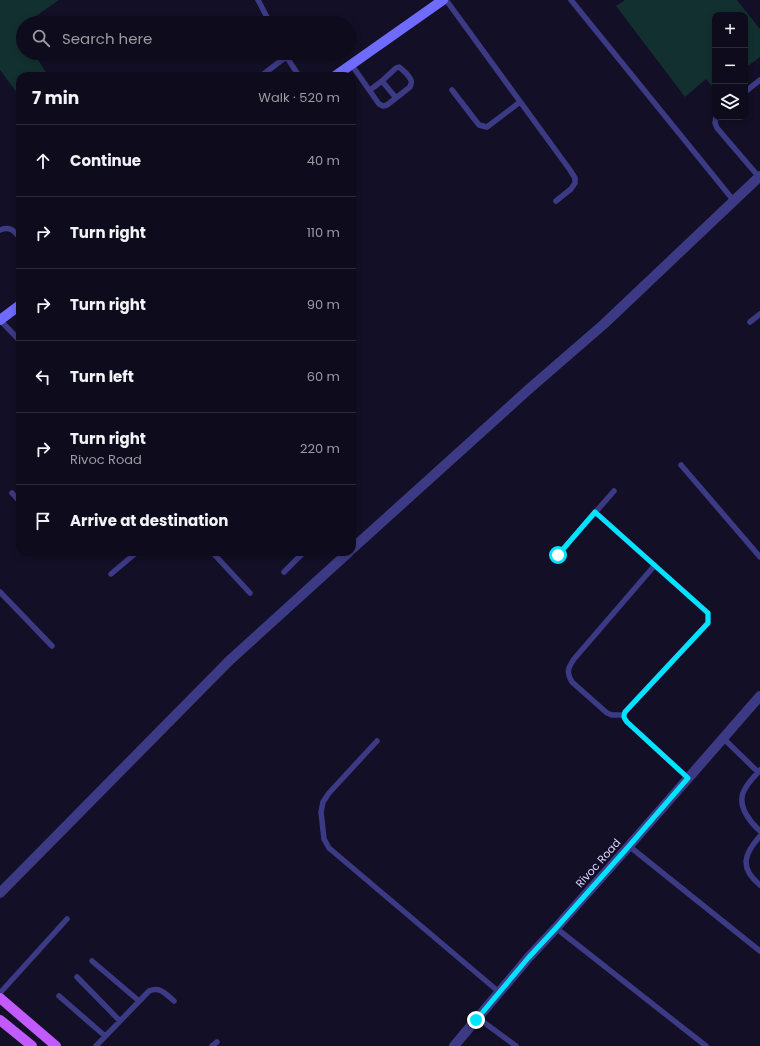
<!DOCTYPE html>
<html lang="en">
<head>
<meta charset="utf-8">
<style>
	body { margin:0; font-family:Poppins,sans-serif; background:#1c1929; color:#f1f3f6 }
	.controls { position:absolute; right:12px; top:12px; display:grid; overflow:hidden; border-radius:8px; box-shadow:0 2px 6px #0003 }
	.controls button { width:36px; height:36px; display:grid; place-items:center; padding:0; border:0; border-bottom:1px solid #2e2b3b; background:#0e0b1c; color:#f1f3f6; font:20px sans-serif }
	.stop { position:absolute; width:12px; height:12px; margin:-9px; border:3px solid #00e5ff; border-radius:50%; background:#fff }
	.stop.end { background:#00e5ff; border-color:#fff; box-shadow:0 1px 4px #0008 }
	.list { margin:0; padding:0; list-style:none }
	h2 { display:flex; justify-content:space-between; align-items:center; height:52px; margin:0; padding:0 16px; font-size:17px }
	h2 small { font-size:13px; font-weight:400; color:#9b9ba3 }
	.list li { display:grid; grid-template-columns:26px 1fr auto; gap:12px; align-items:center; box-sizing:border-box; height:72px; padding:0 16px; border-top:1px solid #2e2b3b }
	.list b { display:block; font-size:15px; white-space:nowrap }
	.list p { margin:0; font-size:13px; white-space:nowrap; color:#9b9ba3 }
	.list em { font-size:13px; font-style:normal; color:#9b9ba3 }
	.icon { flex:none; width:22px; height:22px; fill:none; stroke:currentColor; stroke-width:2; stroke-linecap:round; stroke-linejoin:round }
	.map { position:relative; flex:none; width:760px; height:1046px; overflow:hidden }
	.search { position:absolute; background:#0e0b1c; box-shadow:0 2px 6px #0003; left:16px; top:16px; width:340px; height:44px; display:flex; align-items:center; gap:10px; box-sizing:border-box; padding:0 14px; border-radius:22px; color:#9b9ba3; font-size:15px }
	.panel { position:absolute; background:#0e0b1c; box-shadow:0 2px 6px #0003; left:16px; top:72px; width:340px; height:484px; border-radius:12px }
	.map>svg:first-child { display:block }
	.green { fill:#12302f }
	.lines { fill:none; stroke-linecap:round; stroke-linejoin:round }
	.lane { stroke:#3d3a85; stroke-width:5.5 }
	.street { stroke:#3d3a85; stroke-width:10 }
	.secondary { stroke:#6f6bff; stroke-width:10 }
	.primary { stroke:#c25bff; stroke-width:10 }
	.route { stroke:#00e5ff; stroke-width:5 }
	.labels { text-anchor:middle; stroke-width:4; stroke-linejoin:round; paint-order:stroke }
	.street-label { font-size:11px; fill:#d9d4ff; stroke:#130f26 }
</style>
</head>
<body>
<div class="map">
<svg width="760" height="1046" viewBox="0 0 760 1046">
	<rect width="100%" height="100%" fill="#130f26"/>
	<path class="green" d="M0 0H59L26 23H23V25L19 28 23 34V53H34L48 76H20V97L0 70Z
		M625 0H737L760 29V57L745 68V15H715V90L706 79 685 97 616 6Z"/>
	<g class="lines">
		<path class="lane" d="M258 0 270 23
			M446 0 570 170 575 178V183L571 189 556 201
			M571 0 734 201
			M284 53 299 76
			M351 64 379 104 383 106 387 105 410 87C411 84 412 83 411 80 409 76 403 70 399 67L396 68 382 81
			M261 76 291 53
			M370 90 382 81 396 98
			M452 90 479 125 487 127 520 102
			M745 92 760 80
			M716 117 715 123 717 128 759 177
			M352 146 353 145
			M0 230C11 226 14 231 20 238
			M0 320 20 341
			M750 322 760 314
			M681 465 760 557
			M12 493 20 502
			M595 512 708 613V623L625 712C623 717 624 718 627 722L688 778
			M212 552 250 593
			M558 555 614 491
			M284 572 304 552
			M111 574 137 552
			M0 592 52 646
			M624 715H612L607 713 572 682C566 672 568 668 574 659L655 565
			M723 738 758 772
			M377 741 329 793 323 802 321 812 324 839 329 848 499 992
			M760 770C754 777 746 784 743 793 738 807 750 822 760 831
			M760 836C744 854 739 868 760 885
			M629 846 760 951
			M556 928 706 1046
			M92 961 139 1001
			M77 977 120 1021
			M0 993 67 919
			M59 996 105 1036
			M478 1018 516 1046
			M96 1046 149 991C160 986 166 994 174 1001
			M212 1046 217 1042"/>
		<path class="street" d="M352 549 529 389 604 324 760 176
			M0 893 230 660 349 552
			M454 1046 529 957 556 928 629 846 760 696"/>
		<path class="secondary" d="M335 76 443 0
			M0 320 20 305"/>
		<path class="primary" d="M0 998 56 1046
			M0 1020 32 1046"/>
	</g>
	<g class="lines">
		<path class="route" d="M476 1020 529 957 556 928 629 846 688 778 627 722C624 718 623 717 625 712L708 623V613L595 512 558 555"/>
	</g>
	<g class="labels">
		<g class="street-label">
			<text transform="translate(598 863) rotate(-48)" y="4">Rivoc Road</text>
		</g>
	</g>
</svg>
<div class="controls">
<button>+</button>
<button>−</button>
<button><svg class="icon" aria-label="layers" viewBox="0 0 24 24"><path d="M12 4l9 5-9 5-9-5zM3 14l9 5 9-5"/></svg></button>
</div>
<div class="stop" style="left:558px;top:555px"></div>
<div class="stop end" style="left:476px;top:1020px"></div>
<div class="search"><svg class="icon" aria-label="search" viewBox="0 0 24 24"><circle cx="10" cy="10" r="6"/><path d="M15 15l6 6"/></svg>Search here</div>
<section class="panel">
<h2>7 min<small>Walk · 520 m</small></h2>
<ul class="list">
<li><svg class="icon" aria-label="ahead" viewBox="0 0 24 24"><path d="M12 20V5M6 11l6-6 6 6"/></svg><div><b>Continue</b></div><em>40 m</em></li>
<li><svg class="icon" aria-label="right" viewBox="0 0 24 24"><path d="M7 20v-9h11M14 6l5 5-5 5"/></svg><div><b>Turn right</b></div><em>110 m</em></li>
<li><svg class="icon" aria-label="right" viewBox="0 0 24 24"><path d="M7 20v-9h11M14 6l5 5-5 5"/></svg><div><b>Turn right</b></div><em>90 m</em></li>
<li><svg class="icon" aria-label="left" viewBox="0 0 24 24"><path d="M17 20v-9H6M10 6l-5 5 5 5"/></svg><div><b>Turn left</b></div><em>60 m</em></li>
<li><svg class="icon" aria-label="right" viewBox="0 0 24 24"><path d="M7 20v-9h11M14 6l5 5-5 5"/></svg><div><b>Turn right</b><p>Rivoc Road</p></div><em>220 m</em></li>
<li><svg class="icon" aria-label="arrive" viewBox="0 0 24 24"><path d="M6 21V4h12l-3 4 3 4H6"/></svg><div><b>Arrive at destination</b></div></li>
</ul>
</section>
</div>
</body>
</html>
